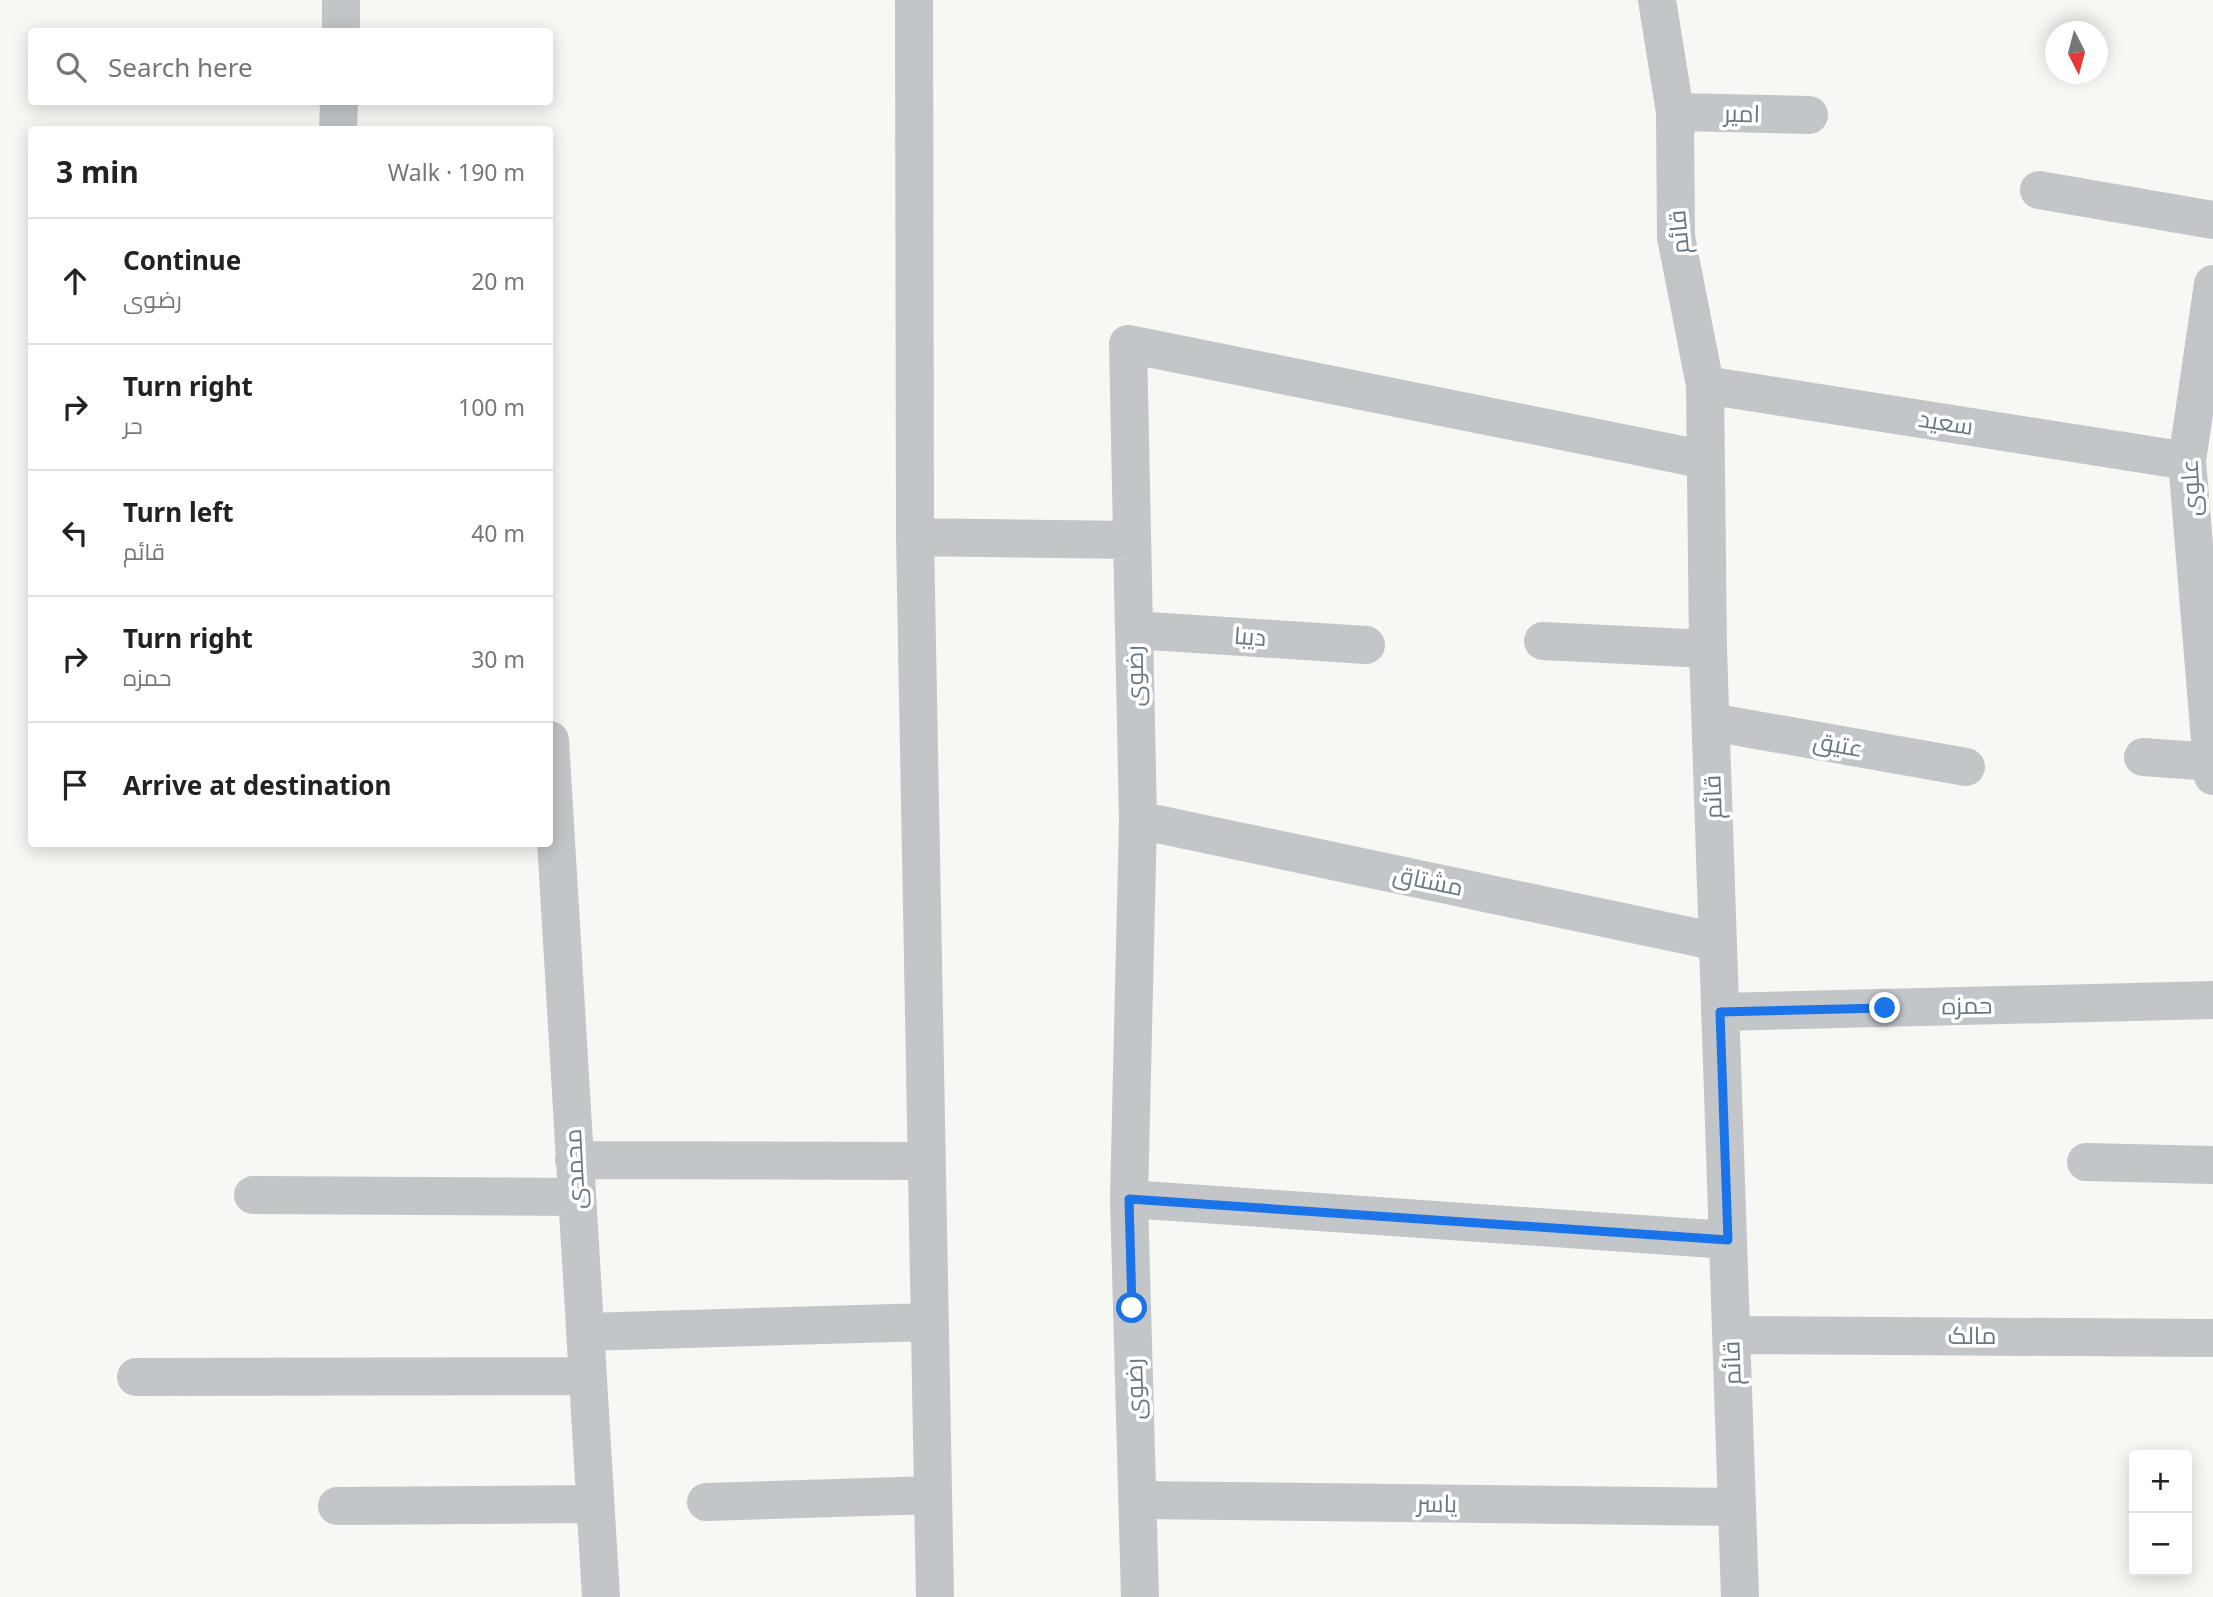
<!DOCTYPE html>
<html lang="en">
<head>
<meta charset="utf-8">
<style>
	body { margin:0; font-family:"Noto Sans",Cairo,sans-serif; background:#f2f2f2; color:#222 }
	.controls { position:absolute; right:21px; bottom:21px; display:grid; overflow:hidden; border-radius:7px; box-shadow:0 4px 18px #0003 }
	.controls button { width:63px; height:63px; display:grid; place-items:center; padding:0; border:0; border-bottom:2px solid #e0e0e0; background:#fff; color:#222; font:35px sans-serif }
	.compass { position:absolute; left:2045px; top:21px; width:63px; height:63px; border-radius:50%; background:#fff; box-shadow:0 4px 18px #0003; rotate:174deg }
	.stop { position:absolute; width:21px; height:21px; margin:-16px; border:5px solid #1a73e8; border-radius:50%; background:#fff }
	.stop.end { background:#1a73e8; border-color:#fff; box-shadow:0 2px 7px #0008 }
	.list { margin:0; padding:0; list-style:none }
	h2 { display:flex; justify-content:space-between; align-items:center; height:91px; margin:0; padding:0 28px; font-size:30px }
	h2 small { font-size:23px; font-weight:400; color:#767676 }
	.list li { display:grid; grid-template-columns:46px 1fr auto; gap:21px; align-items:center; box-sizing:border-box; height:126px; padding:0 28px; border-top:2px solid #e0e0e0 }
	.list b { display:block; font-size:26px; white-space:nowrap }
	.list p { margin:0; font-size:23px; white-space:nowrap; color:#767676 }
	.list em { font-size:23px; font-style:normal; color:#767676 }
	.icon { flex:none; width:38px; height:38px; fill:none; stroke:currentColor; stroke-width:2; stroke-linecap:round; stroke-linejoin:round }
	.map { position:relative; flex:none; width:2213px; height:1597px; overflow:hidden }
	.search { position:absolute; background:#fff; box-shadow:0 4px 18px #0003; left:28px; top:28px; width:525px; height:77px; display:flex; align-items:center; gap:18px; box-sizing:border-box; padding:0 24px; border-radius:7px; color:#767676; font-size:26px }
	.panel { position:absolute; background:#fff; box-shadow:0 4px 18px #0003; left:28px; top:126px; width:525px; height:721px; border-radius:7px }
	.map>svg:first-child { display:block }
	.lines { fill:none; stroke-linecap:round; stroke-linejoin:round }
	.minor { stroke:#c2c6c9; stroke-width:38 }
	.route { stroke:#1a73e8; stroke-width:9 }
	.labels { text-anchor:middle; stroke-width:7; stroke-linejoin:round; paint-order:stroke }
	.street-label { font-size:24px; fill:#657885; stroke:#fff }
</style>
</head>
<body>
<div class="map">
<svg width="2213" height="1597" viewBox="0 0 2213 1597">
	<rect width="100%" height="100%" fill="#f7f7f4"/>
	<g class="lines">
		<path class="minor" d="M914 0 915 537
			M1657 0 1675 112 1676 237 1705 385 1708 649 1740 1597
			M341 32V0
			M1675 112 1809 115
			M338 130 339 102
			M2039 190 2213 220
			M2213 284 2187 461 2213 776
			M1705 385 2187 461
			M1134 630 1366 645
			M1543 641 1708 649
			M1711 722 1966 767
			M550 740 601 1597
			M2143 757 2212 762
			M1138 820 1718 942
			M1720 1012 2213 1000
			M574 1160 926 1161
			M2086 1162 2213 1165
			M253 1195 576 1197
			M1129 1199 1728 1240
			M585 1332 929 1322
			M1731 1335 2213 1338
			M136 1377 588 1376
			M1138 1500 1737 1507
			M706 1502 933 1495
			M337 1506 595 1504
			M935 1597 915 537 1132 540
			M1140 1597 1129 1199 1138 820 1128 344 1706 460"/>
	</g>
	<g class="lines">
		<path class="route" d="M1132 1308 1129 1199 1728 1240 1720 1012 1885 1008"/>
	</g>
	<g class="labels">
		<g class="street-label">
			<text transform="translate(1742 114) rotate(1)" y="8">امیر</text>
			<text transform="translate(1679 232) rotate(-95)" y="8">قائم</text>
			<text transform="translate(1946 423) rotate(9)" y="8">سعید</text>
			<text transform="translate(2191 488) rotate(-93)" y="8">علوی</text>
			<text transform="translate(1250 637) rotate(4)" y="8">دیبا</text>
			<text transform="translate(1135 676) rotate(-91)" y="8">رضوی</text>
			<text transform="translate(1838 745) rotate(10)" y="8">عتیق</text>
			<text transform="translate(1713 797) rotate(-92)" y="8">قائم</text>
			<text transform="translate(1428 881) rotate(12)" y="8">مشتاق</text>
			<text transform="translate(1967 1006) rotate(-1)" y="8">حمزه</text>
			<text transform="translate(575 1169) rotate(-93)" y="8">محمدی</text>
			<text x="1972" y="1344">مالک</text>
			<text transform="translate(1732 1363) rotate(-92)" y="8">قائم</text>
			<text transform="translate(1135 1389) rotate(-92)" y="8">رضوی</text>
			<text transform="translate(1437 1504) rotate(1)" y="8">یاسر</text>
		</g>
	</g>
</svg>
<div class="controls">
<button>+</button>
<button>−</button>
</div>
<svg class="compass" viewBox="-18 -18 36 36"><path d="M0-13l5 13h-10z" fill="#e53935"/><path d="M0 13l5-13h-10z" fill="#767676"/></svg>
<div class="stop" style="left:1132px;top:1308px"></div>
<div class="stop end" style="left:1885px;top:1008px"></div>
<div class="search"><svg class="icon" aria-label="search" viewBox="0 0 24 24"><circle cx="10" cy="10" r="6"/><path d="M15 15l6 6"/></svg>Search here</div>
<section class="panel">
<h2>3 min<small>Walk · 190 m</small></h2>
<ul class="list">
<li><svg class="icon" aria-label="ahead" viewBox="0 0 24 24"><path d="M12 20V5M6 11l6-6 6 6"/></svg><div><b>Continue</b><p>رضوی</p></div><em>20 m</em></li>
<li><svg class="icon" aria-label="right" viewBox="0 0 24 24"><path d="M7 20v-9h11M14 6l5 5-5 5"/></svg><div><b>Turn right</b><p>حر</p></div><em>100 m</em></li>
<li><svg class="icon" aria-label="left" viewBox="0 0 24 24"><path d="M17 20v-9H6M10 6l-5 5 5 5"/></svg><div><b>Turn left</b><p>قائم</p></div><em>40 m</em></li>
<li><svg class="icon" aria-label="right" viewBox="0 0 24 24"><path d="M7 20v-9h11M14 6l5 5-5 5"/></svg><div><b>Turn right</b><p>حمزه</p></div><em>30 m</em></li>
<li><svg class="icon" aria-label="arrive" viewBox="0 0 24 24"><path d="M6 21V4h12l-3 4 3 4H6"/></svg><div><b>Arrive at destination</b></div></li>
</ul>
</section>
</div>
</body>
</html>
